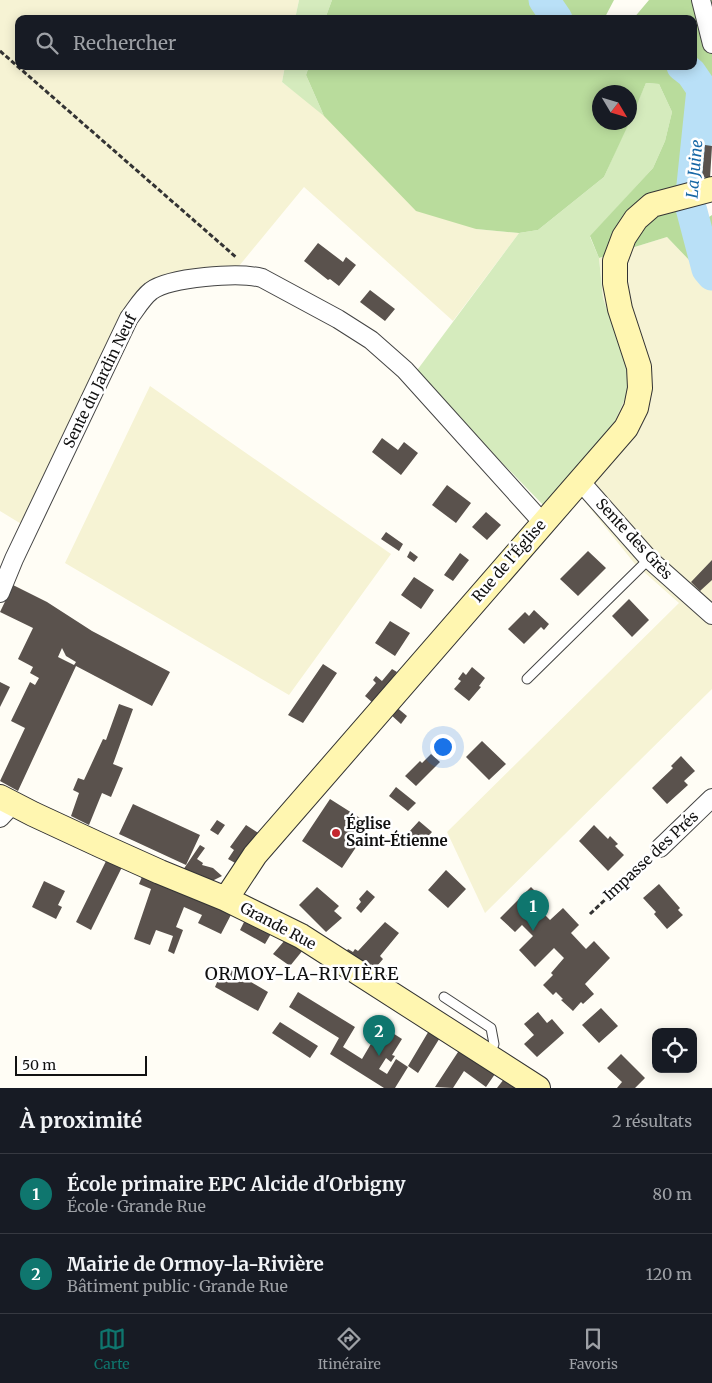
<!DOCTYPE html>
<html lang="fr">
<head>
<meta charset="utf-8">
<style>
	body { margin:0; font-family:Merriweather,serif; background:#242831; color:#f1f3f6 }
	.controls { position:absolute; right:15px; bottom:15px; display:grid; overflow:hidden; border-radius:10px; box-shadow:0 2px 12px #0003 }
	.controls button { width:45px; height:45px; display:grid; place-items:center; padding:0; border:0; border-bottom:1px solid #363941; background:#171b24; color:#f1f3f6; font:25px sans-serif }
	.compass { position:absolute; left:592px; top:85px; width:45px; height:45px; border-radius:50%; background:#171b24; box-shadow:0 2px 12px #0003; rotate:128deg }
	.scale { position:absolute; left:15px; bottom:12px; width:132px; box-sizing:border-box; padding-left:5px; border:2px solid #111; border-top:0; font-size:14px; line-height:18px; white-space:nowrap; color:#111; -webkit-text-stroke:4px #fff; paint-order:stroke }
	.you { position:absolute; left:442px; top:746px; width:18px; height:18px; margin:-12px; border:4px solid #fff; border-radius:50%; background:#1a73e8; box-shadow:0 0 0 8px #1a73e833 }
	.badge { display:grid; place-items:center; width:32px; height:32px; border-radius:50%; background:#0f766e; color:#fff; font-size:16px; font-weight:700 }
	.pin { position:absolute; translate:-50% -41px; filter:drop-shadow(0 1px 2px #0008) }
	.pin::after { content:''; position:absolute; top:26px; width:18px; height:15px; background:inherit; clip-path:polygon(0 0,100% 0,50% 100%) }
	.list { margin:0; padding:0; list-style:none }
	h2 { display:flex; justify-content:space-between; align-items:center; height:65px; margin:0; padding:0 20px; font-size:21px }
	h2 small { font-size:16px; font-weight:400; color:#9ea1a6 }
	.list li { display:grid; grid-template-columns:32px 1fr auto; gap:15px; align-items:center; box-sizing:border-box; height:80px; padding:0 20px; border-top:1px solid #363941 }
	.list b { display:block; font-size:19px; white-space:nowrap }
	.list p { margin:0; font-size:16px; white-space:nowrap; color:#9ea1a6 }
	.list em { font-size:16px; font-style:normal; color:#9ea1a6 }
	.icon { flex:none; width:28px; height:28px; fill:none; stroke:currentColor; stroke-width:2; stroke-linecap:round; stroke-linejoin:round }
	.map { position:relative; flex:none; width:712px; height:1088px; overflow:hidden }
	.search { position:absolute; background:#171b24; box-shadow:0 2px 12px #0003; left:15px; right:15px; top:15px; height:55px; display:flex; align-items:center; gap:12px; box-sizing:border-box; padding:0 18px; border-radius:10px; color:#9ea1a6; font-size:19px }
	.sheet { height:225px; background:#171b24 }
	nav { display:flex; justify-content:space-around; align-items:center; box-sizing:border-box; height:70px; border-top:1px solid #363941; background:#171b24; font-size:14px; color:#9ea1a6 }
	nav a { display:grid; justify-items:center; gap:2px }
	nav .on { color:#0f766e }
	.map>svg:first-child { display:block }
	.farmland { fill:#f6f3d4 }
	.green { fill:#d5ebbd }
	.forest { fill:#b9dc9c }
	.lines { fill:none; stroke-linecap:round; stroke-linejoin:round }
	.river { stroke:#b9e0f7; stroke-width:31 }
	.building { fill:#5a524d; fill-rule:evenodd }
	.lane-casing { stroke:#444; stroke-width:11 }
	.street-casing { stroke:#444; stroke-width:20 }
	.secondary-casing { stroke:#333; stroke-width:26 }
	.path { stroke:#333; stroke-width:3; stroke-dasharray:5 2.5; stroke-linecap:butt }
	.lane { stroke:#fff; stroke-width:9 }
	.street { stroke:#fff; stroke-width:18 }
	.secondary { stroke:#fff6b0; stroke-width:24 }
	.poi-dot { fill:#c4262e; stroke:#fff; stroke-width:2 }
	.labels { text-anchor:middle; stroke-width:5; stroke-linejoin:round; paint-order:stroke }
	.street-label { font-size:15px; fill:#111; stroke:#fff }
	.poi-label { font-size:15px; font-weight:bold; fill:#111; stroke:#fff; text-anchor:start }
	.water-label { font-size:16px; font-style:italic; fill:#1768a6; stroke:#fff }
	.quarter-label { font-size:18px; letter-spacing:1px; fill:#111; stroke:#fff }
</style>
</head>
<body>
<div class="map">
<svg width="712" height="1088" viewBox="0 0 712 1088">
	<rect width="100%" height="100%" fill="#fffdf5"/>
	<path class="farmland" d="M0 0H299L295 19H19V66H285L282 82 476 229 519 233 453 321 304 187 239 266 173 274 150 280 130 299 117 322 23 525 0 511Z
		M667 237 712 284V689L485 913 447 832 679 603 635 564 568 481 632 384 603 298 599 258Z
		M150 386 391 554 289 695 65 563Z"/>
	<path class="green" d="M299 0H332L325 19H295Z
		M285 66H309L306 75 324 116 282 82Z
		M646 83 659 84 672 112 665 141 653 168 590 237 599 258 603 298 632 383 614 423 545 507 415 373 519 233 538 230 604 177Z"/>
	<path class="forest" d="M332 0H614L604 19H325Z
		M649 0H712V141L690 139 688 179 679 177 682 218 709 217 712 215V284L667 237 599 258 590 236 653 168 665 141 672 112 659 84 646 83 630 121V92H600V122L629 123 604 177 538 230 519 233 476 229 416 211 324 116 306 75 309 66H693V19H633Z"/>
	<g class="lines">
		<path class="river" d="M544 0 557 19
			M682 66 691 73 702 89 690 204 707 269 712 275"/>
	</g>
	<path class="building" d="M705 145 712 146 710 178 702 177Z
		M318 243 343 262 346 257 356 265 339 286 330 279 328 280 304 261Z
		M370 290 395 309 385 321 360 302Z
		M382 438 398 450 404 442 418 453 401 475 372 452Z
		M447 485 471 503 456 523 432 505Z
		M486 512 501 525 487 540 472 527Z
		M386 532 403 544 399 551 381 539Z
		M410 551 418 557 414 562 407 557Z
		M588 551 606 568 578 596 560 579Z
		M460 553 469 560 453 581 444 575Z
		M712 560V580L700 591 691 582Z
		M414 577 434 590 421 609 401 595Z
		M13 585 47 602 92 631 170 672 152 706 76 666 18 791 0 781 25 728 11 721 30 682 35 685 39 678 30 673 33 667 18 659 33 628 0 612ZM62 648 66 656 76 662 74 665 58 657Z
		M629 599 649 620 632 637 612 616Z
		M534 610 549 624 544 630 541 627 524 644 508 629 525 612 529 616Z
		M390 621 410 633 395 656 375 643Z
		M323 664 337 673 303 723 288 715Z
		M472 667 485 678 479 686 481 687 469 701 454 689 461 681 458 679 463 672 466 675Z
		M392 669 397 672 373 703 365 696 376 683 373 680 376 676 382 681Z
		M0 682 10 687 0 707Z
		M119 704 133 709 113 764 123 768 111 797 102 793 89 825 71 816 79 793 73 790 78 778 84 780 103 739 106 740Z
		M395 706 407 716 401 724 389 713Z
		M482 741 506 764 489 780 466 757Z
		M431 754 440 762 416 786 405 776 420 761 422 763Z
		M681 756 695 771 684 781 688 785 667 804 652 788 673 768 671 766Z
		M396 787 416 803 408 811 389 796Z
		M330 799 371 825 342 868 302 841Z
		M133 804 200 835 186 865 119 834Z
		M217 820 225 825 218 835 210 830Z
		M419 821 432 832 421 844 408 833Z
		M246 825 260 834 237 864 228 859 234 850 230 847Z
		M594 825 608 839 610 836 618 844 615 846 624 855 608 871 579 841Z
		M200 845 205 848 197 859 203 863 202 865 213 868 222 876 212 881 183 870Z
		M109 855 125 861 91 930 76 922Z
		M446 870 466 889 448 908 428 890Z
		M144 872 234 909 221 934 198 923 202 915 184 907 176 927 183 930 174 954 168 951 173 936 156 930 150 945 134 939 151 889 139 884Z
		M44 881 65 891 58 905 62 907 56 919 32 907Z
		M659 884 680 908 678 910 683 915 667 929 654 914 656 912 643 898Z
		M317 887 339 906 334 911 342 918 326 932 299 905Z
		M531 887 546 902 539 909 550 920 563 908 579 925 571 933 586 949 594 941 610 958 585 984 594 994 583 1004 581 1002 573 1011 561 1000 563 999 556 992 553 995 543 985 553 975 551 973 564 958 554 948 535 967 519 950 533 936 522 925 515 932 500 918Z
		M367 890 375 897 361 913 356 908 361 902 359 899Z
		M247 916 272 932 265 944 240 930Z
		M385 922 399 933 380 956 383 959 372 972 344 955 348 949 353 952 355 949 358 951Z
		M285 940 303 950 290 966 273 954Z
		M224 966 268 992 258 1011 215 987Z
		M298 992 355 1027 343 1047 362 1059 372 1042 367 1040 377 1023 402 1039 392 1055 395 1056 391 1062 386 1058 379 1069 387 1074 396 1059 408 1067 395 1088H384L330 1054 339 1038 289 1007Z
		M601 1008 618 1026 599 1043 582 1025Z
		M538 1012 547 1023 552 1019 564 1033 537 1057 524 1044 534 1035 524 1024Z
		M280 1022 318 1046 310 1058 272 1033Z
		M430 1029 441 1036 418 1073 408 1066Z
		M460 1049 495 1074 486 1087 464 1071 453 1088 435 1087Z
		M621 1054 645 1078 635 1088H617L622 1082 607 1068Z
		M504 1079 517 1088H497Z"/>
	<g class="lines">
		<g class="lane-casing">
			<path id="lane" d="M527 679 649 559
				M444 997 491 1028 494 1044 489 1056"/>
		</g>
		<g class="street-casing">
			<path id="street" d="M701 0 712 44
				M580 481 649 559 712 615
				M0 593 14 559 129 318C136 309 142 298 151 291 170 277 239 272 262 278L338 319 371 340 405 370 543 523
				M0 818 13 804
				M660 848 712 798"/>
		</g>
		<g class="secondary-casing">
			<path id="secondary" d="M0 797 33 814 102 846 160 872 226 899 301 936 538 1088
				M226 899 255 855 626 428 636 408 640 388 639 367 620 309 615 283V261L624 237 636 219 652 205 712 189"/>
		</g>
		<path class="path" d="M0 51 237 258
			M590 914 648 859"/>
		<use href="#lane" class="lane"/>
		<use href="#street" class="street"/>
		<use href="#secondary" class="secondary"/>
	</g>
	<circle class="poi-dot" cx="336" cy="833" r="5"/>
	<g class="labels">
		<g class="street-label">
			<text transform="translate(100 381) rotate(-64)" y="5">Sente du Jardin Neuf</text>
			<text transform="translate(634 539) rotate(47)" y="5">Sente des Grès</text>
			<text transform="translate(509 561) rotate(-49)" y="5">Rue de l'Église</text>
			<text transform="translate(651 856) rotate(-43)" y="5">Impasse des Prés</text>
			<text transform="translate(278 926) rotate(28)" y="5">Grande Rue</text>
		</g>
		<g class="poi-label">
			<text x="346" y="829">Église<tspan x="346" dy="17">Saint-Étienne</tspan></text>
		</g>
		<g class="water-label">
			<text transform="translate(694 169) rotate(-85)" y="6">La Juine</text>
		</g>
		<g class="quarter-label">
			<text x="302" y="980">ORMOY-LA-RIVIÈRE</text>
		</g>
	</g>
</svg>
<div class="controls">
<button><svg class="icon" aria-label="locate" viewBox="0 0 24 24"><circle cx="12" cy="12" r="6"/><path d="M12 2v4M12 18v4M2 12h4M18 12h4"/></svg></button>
</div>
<svg class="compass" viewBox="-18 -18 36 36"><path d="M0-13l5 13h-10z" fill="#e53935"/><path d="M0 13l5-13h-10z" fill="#9ea1a6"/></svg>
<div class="scale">50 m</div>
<div class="you"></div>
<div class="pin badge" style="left:533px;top:931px">1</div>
<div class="pin badge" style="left:379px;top:1056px">2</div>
<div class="search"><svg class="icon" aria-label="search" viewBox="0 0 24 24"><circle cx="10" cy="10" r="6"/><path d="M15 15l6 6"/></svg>Rechercher</div>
</div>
<section class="sheet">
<h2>À proximité<small>2 résultats</small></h2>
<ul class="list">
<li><span class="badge">1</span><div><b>École primaire EPC Alcide d'Orbigny</b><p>École · Grande Rue</p></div><em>80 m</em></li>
<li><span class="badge">2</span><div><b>Mairie de Ormoy-la-Rivière</b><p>Bâtiment public · Grande Rue</p></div><em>120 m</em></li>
</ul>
</section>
<nav>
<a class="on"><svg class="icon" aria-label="map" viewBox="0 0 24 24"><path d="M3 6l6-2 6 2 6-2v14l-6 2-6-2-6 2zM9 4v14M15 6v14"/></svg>Carte</a>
<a><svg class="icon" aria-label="directions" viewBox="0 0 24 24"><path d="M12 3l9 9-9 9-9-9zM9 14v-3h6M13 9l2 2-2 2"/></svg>Itinéraire</a>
<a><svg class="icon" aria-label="saved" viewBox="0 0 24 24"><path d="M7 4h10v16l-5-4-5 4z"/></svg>Favoris</a>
</nav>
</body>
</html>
